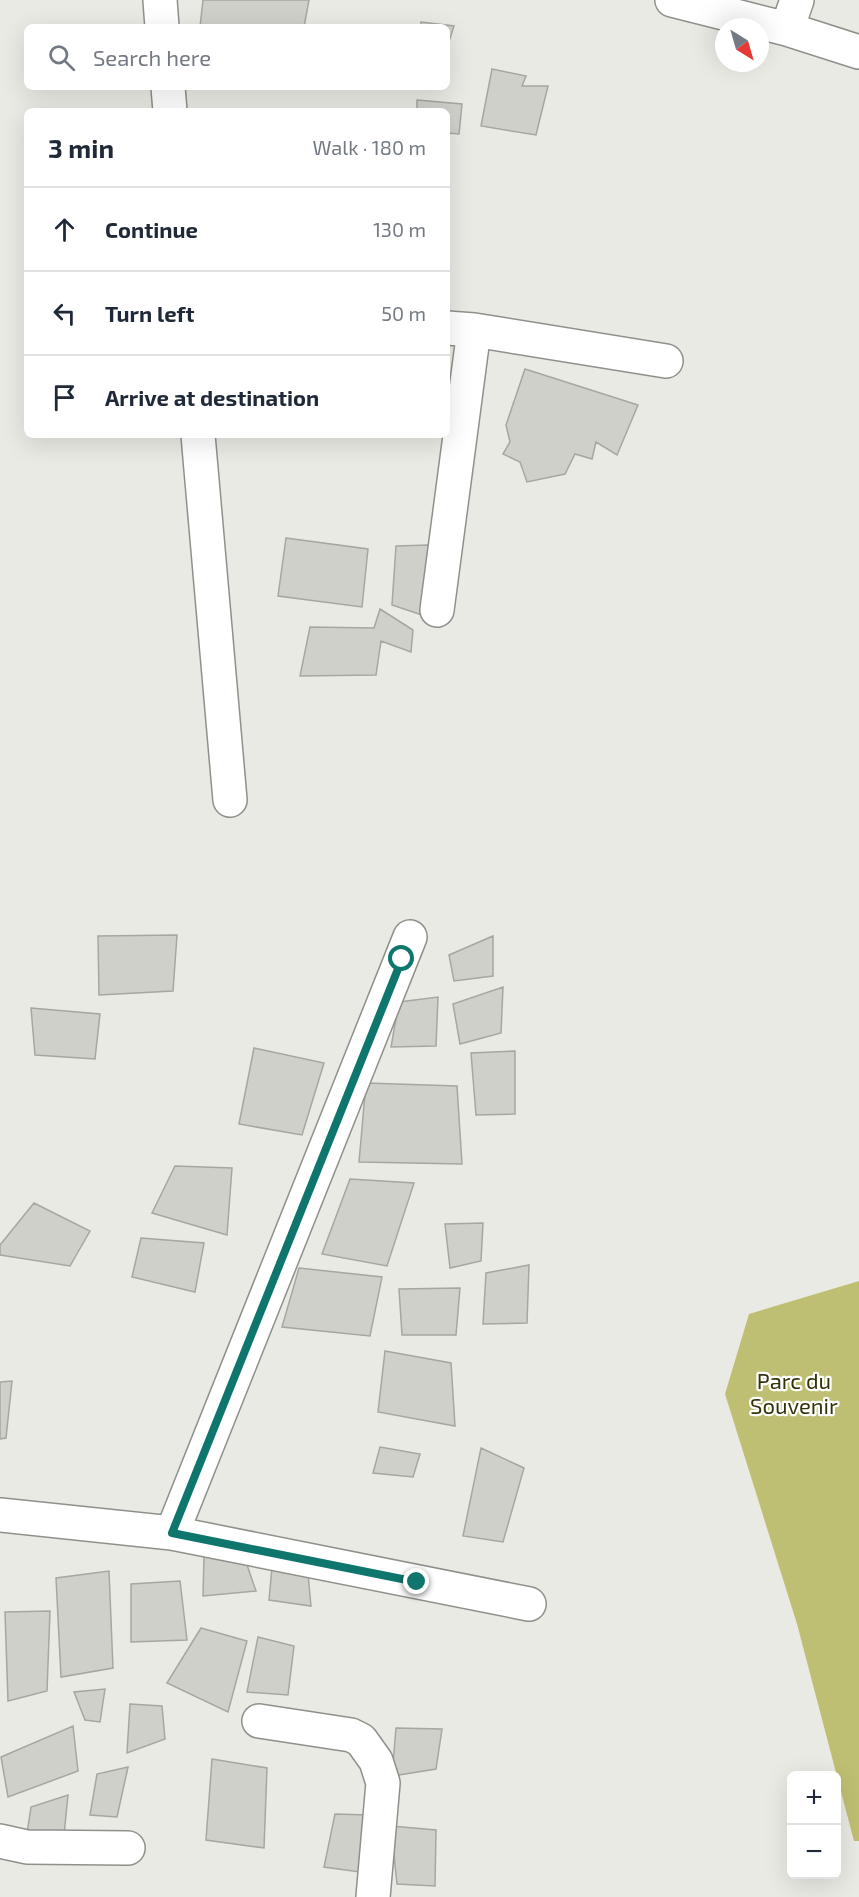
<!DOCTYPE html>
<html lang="en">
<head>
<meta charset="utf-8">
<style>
	body { margin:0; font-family:"Exo 2",sans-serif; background:#f6f6f7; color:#1f2937 }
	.controls { position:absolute; right:18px; bottom:18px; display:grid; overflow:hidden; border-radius:9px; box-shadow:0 6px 24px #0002 }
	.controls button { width:54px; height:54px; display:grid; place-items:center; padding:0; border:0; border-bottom:2px solid #e0e1e3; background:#fff; color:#1f2937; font:30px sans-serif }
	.compass { position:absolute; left:715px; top:18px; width:54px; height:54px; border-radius:50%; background:#fff; box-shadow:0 6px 24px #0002; rotate:143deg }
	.stop { position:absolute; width:18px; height:18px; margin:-14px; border:4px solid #0f766e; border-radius:50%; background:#fff }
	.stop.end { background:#0f766e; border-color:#fff; box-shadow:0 2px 6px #0008 }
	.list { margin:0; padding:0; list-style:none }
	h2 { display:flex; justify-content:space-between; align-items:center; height:78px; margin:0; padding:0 24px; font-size:26px }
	h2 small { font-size:20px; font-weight:400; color:#747a83 }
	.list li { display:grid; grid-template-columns:39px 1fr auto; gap:18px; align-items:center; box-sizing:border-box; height:84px; padding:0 24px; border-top:2px solid #e0e1e3 }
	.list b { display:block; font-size:22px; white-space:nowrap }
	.list em { font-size:20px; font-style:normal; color:#747a83 }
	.icon { flex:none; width:33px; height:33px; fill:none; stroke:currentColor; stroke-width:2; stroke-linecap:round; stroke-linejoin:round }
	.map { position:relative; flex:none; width:859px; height:1897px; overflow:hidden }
	.search { position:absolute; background:#fff; box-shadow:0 6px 24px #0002; left:24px; top:24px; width:426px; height:66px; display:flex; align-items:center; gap:15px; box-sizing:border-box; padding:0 21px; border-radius:9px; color:#747a83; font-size:22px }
	.panel { position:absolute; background:#fff; box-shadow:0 6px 24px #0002; left:24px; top:108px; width:426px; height:330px; border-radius:9px }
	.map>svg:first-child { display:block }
	.green { fill:#bfbf73 }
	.building { fill:#d0d0ca; stroke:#a7a7a1; stroke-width:1.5 }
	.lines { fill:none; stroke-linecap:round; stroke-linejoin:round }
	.minor-casing { stroke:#90908b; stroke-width:36 }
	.minor { stroke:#fff; stroke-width:33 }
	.route { stroke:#0f766e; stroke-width:8 }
	.labels { text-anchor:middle; stroke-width:4.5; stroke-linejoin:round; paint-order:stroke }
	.park-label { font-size:22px; fill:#33320b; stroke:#fffffe }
</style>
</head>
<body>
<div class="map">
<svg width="859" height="1897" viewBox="0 0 859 1897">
	<rect width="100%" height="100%" fill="#eaeae4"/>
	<path class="green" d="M859 1281V1841H854L797 1624 725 1394 749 1314Z"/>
	<path class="building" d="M203 0H309L304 27H200Z
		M421 22 454 26 447 48V27H421Z
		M492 69 526 76 522 86H548L536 135 481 126Z
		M417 100 462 104 459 134 447 133V111H417Z
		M525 369 638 405 617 455 596 442 592 459 575 454 565 474 527 482 520 462 503 454 510 442 506 425Z
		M286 538 368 549 362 607 278 596Z
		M429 545 422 615 392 605 396 546Z
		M380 609 413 630 411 652 381 641 376 675 300 676 310 627 374 628Z
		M177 935 173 991 99 995 98 936Z
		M493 936V976L454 981 449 955Z
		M503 987 501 1033 460 1044 453 1004Z
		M438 997 436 1046 391 1047 399 1002Z
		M31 1008 100 1014 95 1059 35 1055Z
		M254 1048 324 1063 302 1135 239 1124Z
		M515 1051V1114L476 1115 471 1053Z
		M366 1083 457 1086 462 1164 359 1162Z
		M175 1166 232 1168 227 1235 152 1213Z
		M350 1179 414 1183 387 1266 322 1254Z
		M34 1203 90 1231 70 1266 0 1255V1245Z
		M483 1223 481 1261 450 1268 445 1224Z
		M141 1238 204 1243 195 1292 132 1277Z
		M529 1265 527 1323 483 1324 486 1273Z
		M299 1268 382 1277 370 1336 282 1327Z
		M460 1288 456 1335H402L399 1289Z
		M385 1351 451 1363 455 1426 378 1412Z
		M12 1381 6 1438 0 1439V1382Z
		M380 1447 420 1454 413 1477 373 1473Z
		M481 1448 524 1468 503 1542 463 1536Z
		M204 1556 246 1562 256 1591 203 1596Z
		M272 1567 308 1574 311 1606 269 1600Z
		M109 1571 113 1668 61 1677 56 1578Z
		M180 1581 187 1640 131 1642V1584Z
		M50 1611 47 1691 8 1701 5 1612Z
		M201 1628 247 1641 228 1712 167 1683Z
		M258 1637 294 1646 288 1695 247 1692Z
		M105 1689 100 1722 85 1720 74 1692Z
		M130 1704 162 1706 165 1739 127 1753Z
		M73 1726 78 1771 8 1797 1 1757Z
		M396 1728 442 1729 436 1769 392 1776Z
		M212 1759 267 1768 264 1848 206 1840Z
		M128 1767 117 1817 90 1815 97 1774Z
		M68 1795 64 1835 26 1840 31 1807Z
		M335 1814 368 1815 367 1873 324 1867Z
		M391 1826 436 1830 435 1886 397 1884Z"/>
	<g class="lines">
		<g class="minor-casing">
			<path id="minor" d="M160 0 162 27
				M672 0 787 29 859 52
				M787 29 797 0
				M168 87 170 111
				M447 328 474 330 666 361
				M198 435 230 800
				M437 610 474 330
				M0 1515 172 1533 529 1604
				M172 1533 410 937
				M259 1721 351 1735 361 1740 376 1761 383 1783 373 1897
				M0 1841 27 1847 128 1848"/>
		</g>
		<use href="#minor" class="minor"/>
	</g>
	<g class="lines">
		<path class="route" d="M402 959 172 1533 417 1582"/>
	</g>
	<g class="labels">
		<g class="park-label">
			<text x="794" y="1389">Parc du<tspan x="794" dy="25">Souvenir</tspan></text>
		</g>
	</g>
</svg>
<div class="controls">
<button>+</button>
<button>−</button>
</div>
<svg class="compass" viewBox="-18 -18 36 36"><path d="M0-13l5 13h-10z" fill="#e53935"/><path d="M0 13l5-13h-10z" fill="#747a83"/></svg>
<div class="stop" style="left:402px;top:959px"></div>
<div class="stop end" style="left:417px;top:1582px"></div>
<div class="search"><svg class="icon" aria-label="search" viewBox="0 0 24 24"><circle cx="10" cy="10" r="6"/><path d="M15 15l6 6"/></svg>Search here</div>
<section class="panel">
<h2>3 min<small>Walk · 180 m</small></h2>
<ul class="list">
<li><svg class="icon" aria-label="ahead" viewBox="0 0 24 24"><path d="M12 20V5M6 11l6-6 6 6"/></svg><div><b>Continue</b></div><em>130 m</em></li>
<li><svg class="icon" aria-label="left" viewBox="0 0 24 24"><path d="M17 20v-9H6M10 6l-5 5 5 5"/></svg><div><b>Turn left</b></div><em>50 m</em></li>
<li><svg class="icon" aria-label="arrive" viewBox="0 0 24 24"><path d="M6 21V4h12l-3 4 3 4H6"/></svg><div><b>Arrive at destination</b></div></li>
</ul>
</section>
</div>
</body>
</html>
